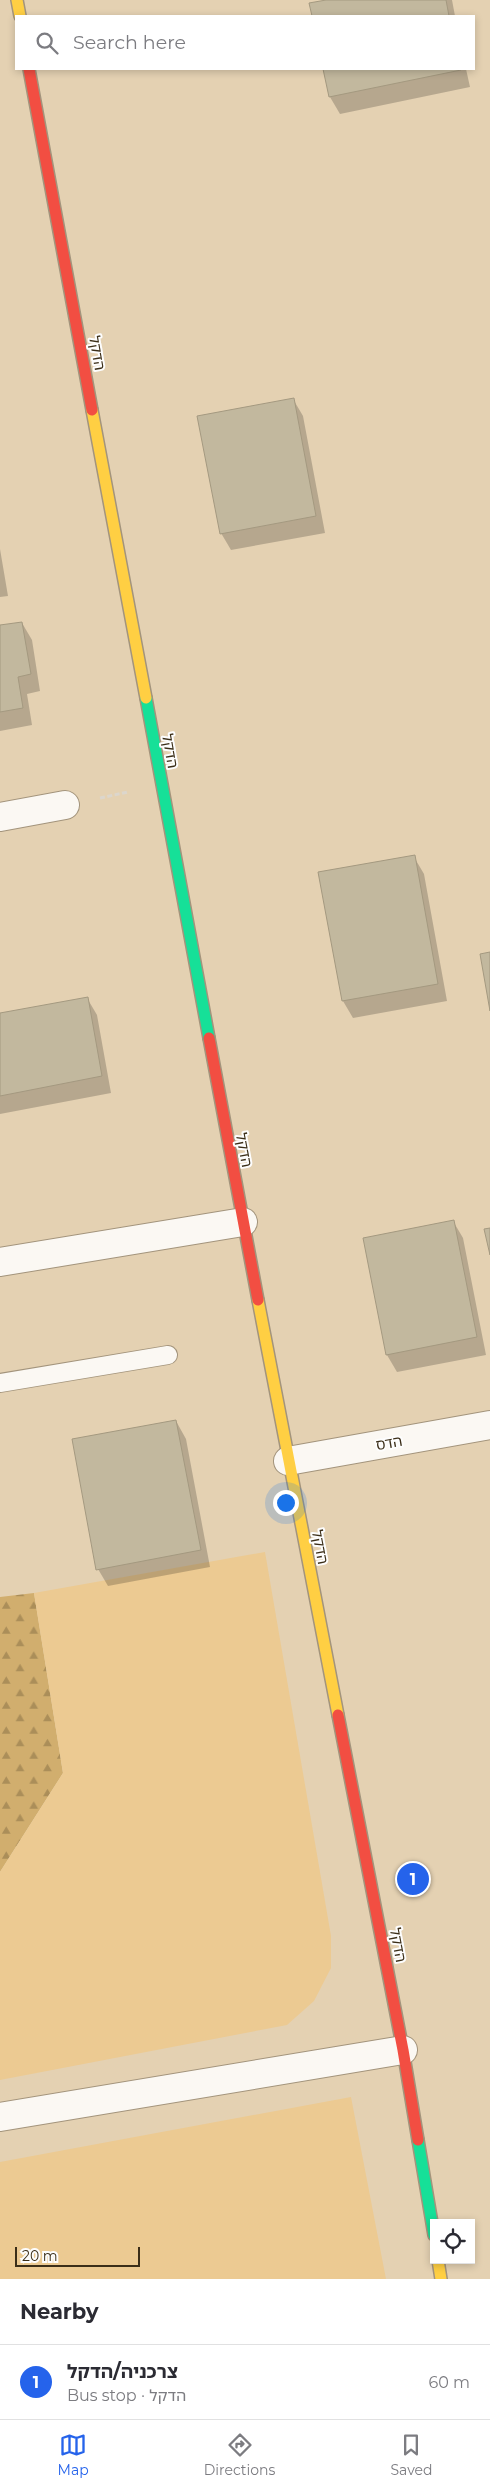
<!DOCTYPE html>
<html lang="en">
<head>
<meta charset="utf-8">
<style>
	body { margin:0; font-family:Montserrat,"Noto Sans Hebrew",sans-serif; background:#f2f2f3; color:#2b2b33 }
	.controls { position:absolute; right:15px; bottom:15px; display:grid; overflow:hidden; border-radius:0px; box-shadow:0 2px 8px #0003 }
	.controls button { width:45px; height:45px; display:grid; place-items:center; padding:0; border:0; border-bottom:1px solid #e1e1e2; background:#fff; color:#2b2b33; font:25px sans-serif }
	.scale { position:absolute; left:15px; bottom:12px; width:125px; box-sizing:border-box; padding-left:5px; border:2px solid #3b2e18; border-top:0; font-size:14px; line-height:18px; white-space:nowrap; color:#3b2e18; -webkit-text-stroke:4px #fdfdfd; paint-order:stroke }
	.you { position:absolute; left:285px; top:1502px; width:18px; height:18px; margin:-12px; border:4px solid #fff; border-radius:50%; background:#1a73e8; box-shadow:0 0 0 8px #1a73e833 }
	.badge { display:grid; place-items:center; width:32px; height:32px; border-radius:50%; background:#2563eb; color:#fff; font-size:16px; font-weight:700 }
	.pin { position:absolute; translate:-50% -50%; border:2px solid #fff; box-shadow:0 1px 5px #0006 }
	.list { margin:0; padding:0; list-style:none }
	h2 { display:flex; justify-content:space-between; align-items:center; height:65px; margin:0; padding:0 20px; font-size:21px }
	h2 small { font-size:16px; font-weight:400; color:#7c7c81 }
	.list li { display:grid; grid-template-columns:32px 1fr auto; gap:15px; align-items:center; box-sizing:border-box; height:75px; padding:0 20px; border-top:1px solid #e1e1e2 }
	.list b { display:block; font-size:19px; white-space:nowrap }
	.list p { margin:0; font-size:16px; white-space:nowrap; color:#7c7c81 }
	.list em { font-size:16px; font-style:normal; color:#7c7c81 }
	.icon { flex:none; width:28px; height:28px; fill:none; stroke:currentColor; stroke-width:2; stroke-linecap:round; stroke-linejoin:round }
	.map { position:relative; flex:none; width:490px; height:2279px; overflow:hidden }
	.search { position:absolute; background:#fff; box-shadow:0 2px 8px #0003; left:15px; right:15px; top:15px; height:55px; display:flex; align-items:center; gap:12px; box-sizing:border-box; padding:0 18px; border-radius:0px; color:#7c7c81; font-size:19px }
	.sheet { height:140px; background:#fff }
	nav { display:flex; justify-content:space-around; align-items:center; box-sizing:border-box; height:70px; border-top:1px solid #e1e1e2; background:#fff; font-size:14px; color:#7c7c81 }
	nav a { display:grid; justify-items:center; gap:2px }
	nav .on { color:#2563eb }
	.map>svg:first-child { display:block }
	.forest { fill:url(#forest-firs) }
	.green { fill:#ecca92 }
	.shadow { fill:#0003 }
	.building { fill:#c2b89e; stroke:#a49980 }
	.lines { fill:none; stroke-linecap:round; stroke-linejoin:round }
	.lane-casing { stroke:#a3947c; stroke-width:20 }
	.street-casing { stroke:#a3947c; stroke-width:30 }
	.fast-casing { stroke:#a3947c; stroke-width:14 }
	.slow-casing { stroke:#a3947c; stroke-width:14 }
	.jam-casing { stroke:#a3947c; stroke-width:14 }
	.path { stroke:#dcd6cc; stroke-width:3; stroke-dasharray:5 2.5; stroke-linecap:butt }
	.lane { stroke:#fbf8f3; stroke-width:18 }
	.street { stroke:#fbf8f3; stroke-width:28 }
	.fast { stroke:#16e098; stroke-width:11 }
	.slow { stroke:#ffcf43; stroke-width:11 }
	.jam { stroke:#f24e42; stroke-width:11 }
	.labels { text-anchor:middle; stroke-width:4; stroke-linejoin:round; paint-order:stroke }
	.street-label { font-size:15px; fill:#3b2e18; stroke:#fdfdfd }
</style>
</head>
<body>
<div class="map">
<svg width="490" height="2279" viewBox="0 0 490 2279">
	<defs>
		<pattern id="forest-firs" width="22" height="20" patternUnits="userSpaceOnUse" patternTransform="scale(1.25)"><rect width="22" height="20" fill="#d1ae6e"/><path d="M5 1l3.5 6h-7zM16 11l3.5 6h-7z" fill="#ab8e59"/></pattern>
	</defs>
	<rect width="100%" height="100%" fill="#e4d1b2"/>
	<path class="forest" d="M34 1593 63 1773 0 1872V1597Z"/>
	<path class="green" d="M265 1552 331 1936V1968L314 2001 287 2025 0 2080V1872L63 1773 34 1593Z
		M351 2097 386 2279H0V2162Z"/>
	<path class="shadow" d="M332 0H452L455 16H313L311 4Z
		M324 69H466L470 87 340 114 330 97Z
		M293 399 303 416 325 533 231 550 221 533Z
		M0 549 8 596 0 597Z
		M22 623 32 640 40 691 27 694 32 725 0 731V627Z
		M414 857 424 874 447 1001 353 1018 343 1001 319 873Z
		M87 998 97 1015 111 1093 0 1114V1014Z
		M453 1221 463 1238 486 1355 397 1372 387 1355 364 1239Z
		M176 1421 186 1439 210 1567 108 1586 98 1569Z"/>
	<path class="building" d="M326 0H446L449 16H312L309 3Z
		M323 69H460L461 70 329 97Z
		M294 398 316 516 220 534 197 416Z
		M22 622 31 674 18 677 23 708 0 712V625Z
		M415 855 438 984 342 1001 318 872Z
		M490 952V1011L480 954Z
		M88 997 102 1076 0 1096V1013Z
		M454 1220 477 1337 386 1355 363 1238Z
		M490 1228V1255L484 1229Z
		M176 1420 201 1550 96 1570 72 1439Z"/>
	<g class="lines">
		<g class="lane-casing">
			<path id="lane" d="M0 1383 168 1355"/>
		</g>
		<g class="street-casing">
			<path id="street" d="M0 817 65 805
				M0 1262 243 1222
				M288 1461 490 1425
				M0 2117 403 2050"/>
		</g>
		<g class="fast-casing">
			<path id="fast" d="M146 698 209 1038
				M418 2140 434 2235"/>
		</g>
		<g class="slow-casing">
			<path id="slow" d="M17 0 20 16
				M92 410 146 698
				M258 1300 338 1715
				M438 2260 441 2279"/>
		</g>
		<g class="jam-casing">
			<path id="jam" d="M29 69 92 410
				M209 1038 258 1300
				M338 1715 403 2050 418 2140"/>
		</g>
		<path class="path" d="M100 798 128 792"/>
		<use href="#lane" class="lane"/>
		<use href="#street" class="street"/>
		<use href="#fast" class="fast"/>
		<use href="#slow" class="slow"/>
		<use href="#jam" class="jam"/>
	</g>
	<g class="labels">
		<g class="street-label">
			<text transform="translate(97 353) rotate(80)" y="5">הדקל</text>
			<text transform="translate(170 751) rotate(80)" y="5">הדקל</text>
			<text transform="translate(244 1150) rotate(79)" y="5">הדקל</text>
			<text transform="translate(389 1443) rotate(-10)" y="5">הדס</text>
			<text transform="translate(320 1547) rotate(79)" y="5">הדקל</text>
			<text transform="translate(398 1945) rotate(79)" y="5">הדקל</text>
		</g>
	</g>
</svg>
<div class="controls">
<button><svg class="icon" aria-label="locate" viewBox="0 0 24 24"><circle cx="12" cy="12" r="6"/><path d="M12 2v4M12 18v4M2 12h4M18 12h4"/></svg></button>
</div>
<div class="scale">20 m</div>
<div class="you"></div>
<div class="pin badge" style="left:413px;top:1879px">1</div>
<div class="search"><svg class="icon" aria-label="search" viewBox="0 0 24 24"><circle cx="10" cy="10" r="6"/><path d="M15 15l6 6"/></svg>Search here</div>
</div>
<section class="sheet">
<h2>Nearby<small></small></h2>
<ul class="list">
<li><span class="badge">1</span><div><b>צרכניה/הדקל</b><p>Bus stop · הדקל</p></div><em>60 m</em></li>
</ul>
</section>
<nav>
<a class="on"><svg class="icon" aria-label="map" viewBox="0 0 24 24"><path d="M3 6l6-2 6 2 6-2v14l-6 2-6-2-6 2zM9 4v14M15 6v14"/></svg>Map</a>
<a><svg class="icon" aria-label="directions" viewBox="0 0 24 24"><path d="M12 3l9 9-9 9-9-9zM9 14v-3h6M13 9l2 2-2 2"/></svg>Directions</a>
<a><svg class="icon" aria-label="saved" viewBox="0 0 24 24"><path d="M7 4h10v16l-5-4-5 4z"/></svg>Saved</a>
</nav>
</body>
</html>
